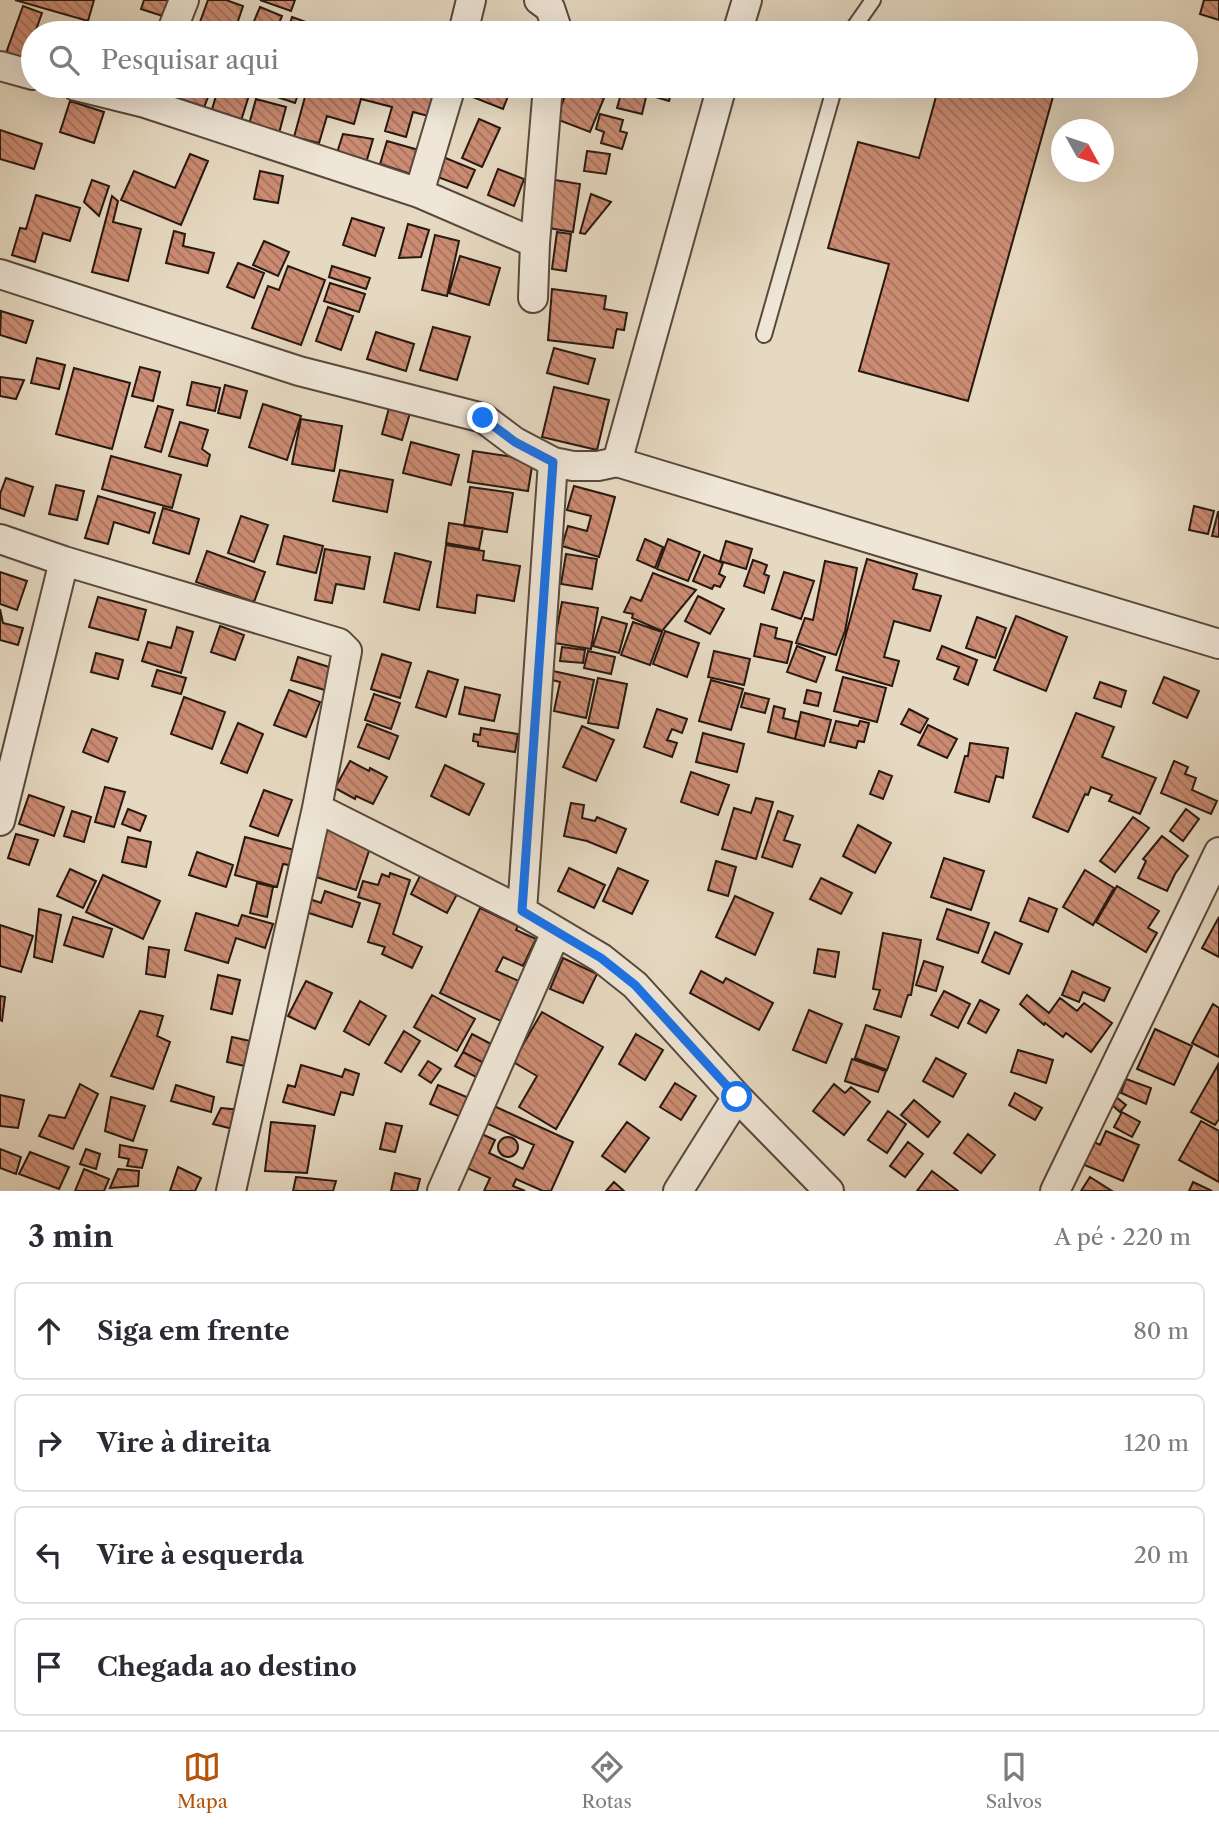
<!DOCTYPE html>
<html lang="pt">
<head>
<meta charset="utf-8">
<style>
	body { margin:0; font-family:"Libre Caslon Text",serif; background:#f7f7f7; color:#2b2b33 }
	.compass { position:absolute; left:1051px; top:119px; width:63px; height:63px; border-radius:50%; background:#fff; box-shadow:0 7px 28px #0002; rotate:130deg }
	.stop { position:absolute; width:21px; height:21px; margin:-16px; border:5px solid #1a73e8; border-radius:50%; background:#fff }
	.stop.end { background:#1a73e8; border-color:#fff; box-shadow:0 2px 7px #0008 }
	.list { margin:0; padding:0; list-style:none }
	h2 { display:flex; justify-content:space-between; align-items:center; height:91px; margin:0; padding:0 28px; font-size:30px }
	h2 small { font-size:23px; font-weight:400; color:#7c7c81 }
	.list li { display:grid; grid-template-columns:46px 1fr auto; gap:21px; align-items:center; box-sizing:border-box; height:98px; margin:0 14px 14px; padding:0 14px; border:2px solid #e1e1e2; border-radius:10px }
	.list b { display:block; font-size:26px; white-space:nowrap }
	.list em { font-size:23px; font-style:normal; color:#7c7c81 }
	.icon { flex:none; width:38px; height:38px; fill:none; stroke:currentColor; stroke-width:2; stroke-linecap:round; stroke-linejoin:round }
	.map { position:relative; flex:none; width:1219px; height:1191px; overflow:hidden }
	.search { position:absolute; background:#fff; box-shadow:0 7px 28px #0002; left:21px; right:21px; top:21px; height:77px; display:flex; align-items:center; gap:18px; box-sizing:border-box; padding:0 24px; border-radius:38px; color:#7c7c81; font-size:26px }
	.sheet { height:539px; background:#fff }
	nav { display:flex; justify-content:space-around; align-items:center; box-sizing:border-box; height:98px; border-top:2px solid #e1e1e2; background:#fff; font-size:19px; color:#7c7c81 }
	nav a { display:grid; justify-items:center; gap:4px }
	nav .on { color:#b45309 }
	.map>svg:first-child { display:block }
	.building { fill:url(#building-back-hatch); stroke:#281810; stroke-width:2 }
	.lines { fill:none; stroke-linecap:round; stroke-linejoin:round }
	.lane-casing { stroke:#58483c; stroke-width:18 }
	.street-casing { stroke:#58483c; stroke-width:32 }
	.lane { stroke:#efe6d7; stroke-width:14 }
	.street { stroke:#efe6d7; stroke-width:28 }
	.route { stroke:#1a73e8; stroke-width:9 }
</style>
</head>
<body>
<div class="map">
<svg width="1219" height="1191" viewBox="0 0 1219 1191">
	<defs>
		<pattern id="building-back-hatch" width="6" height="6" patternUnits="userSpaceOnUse" patternTransform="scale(1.75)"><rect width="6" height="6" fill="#cb8c73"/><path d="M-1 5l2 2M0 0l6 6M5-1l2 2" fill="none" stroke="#a5715d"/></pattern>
	</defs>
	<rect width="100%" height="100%" fill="#e6d9c1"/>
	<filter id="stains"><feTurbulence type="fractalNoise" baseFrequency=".00286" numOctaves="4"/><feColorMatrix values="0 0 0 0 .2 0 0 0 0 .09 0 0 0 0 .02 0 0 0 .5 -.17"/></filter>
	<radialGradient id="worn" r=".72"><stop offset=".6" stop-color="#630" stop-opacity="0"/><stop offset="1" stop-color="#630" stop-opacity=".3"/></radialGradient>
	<path class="building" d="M15 0H94L88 21Z
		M144 0H178L172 19 141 9Z
		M208 0H226L243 6 234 33H196Z
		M260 0H295L291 11Z
		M1204 0H1219V20L1200 14Z
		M23 6 42 13 24 63 5 56Z
		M260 7 282 16 275 33H249Z
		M292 17 320 27 318 33H287Z
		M374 25 406 33H372Z
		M511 26 539 33H510Z
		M956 26 982 33H954Z
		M166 86H194L210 92 201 115 161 101Z
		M219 86 250 92 240 124 210 116Z
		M258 86H301L295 103 256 90Z
		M308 86H397L441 98 436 118 413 112 406 137 385 131 392 107 361 99 354 124 327 116 319 143 294 137Z
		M468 86H512L503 109 465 94Z
		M569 86 604 98 590 132 556 119Z
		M652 86H673L669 101 649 95Z
		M939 86H1056L968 401 859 371 889 264 828 248 858 142 919 158Z
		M623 87 647 93 642 114 617 108Z
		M256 99 286 107 278 137 248 128Z
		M70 101 104 112 94 143 60 132Z
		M600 114 623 120 620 131 627 133 622 149 601 143 604 132 596 129Z
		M479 119 500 128 482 167 462 158Z
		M0 130 42 144 34 169 0 159Z
		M343 134 373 139 366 163 336 156Z
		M387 141 422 151 414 175 380 164Z
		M587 151 610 154 606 174 584 171Z
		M190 154 208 161 181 225 121 200 134 171 175 188Z
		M443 157 475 170 467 188 435 176Z
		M498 169 524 179 514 206 488 195Z
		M260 171 283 176 278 203 254 199Z
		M92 180 109 186 99 216 84 202Z
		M555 180 580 184 573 232 548 228Z
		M591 194 611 202 585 234 580 233Z
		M36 195 80 208 70 241 43 233 35 262 12 255 20 228 26 229Z
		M112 196 118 201 113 222 141 229 128 281 92 272Z
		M352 218 384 228 375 256 343 245Z
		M408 224 429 230 421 257 399 258Z
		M174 231 185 234 183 246 214 253 208 273 166 263Z
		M557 232 571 234 566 271 552 269Z
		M435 235 459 241 447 296 422 290Z
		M264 241 289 252 278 276 253 265Z
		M460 256 500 268 489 305 449 293Z
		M238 263 264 273 254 298 227 287Z
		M288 266 325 280 301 345 252 328 268 286 279 290Z
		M332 266 370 278 366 289 329 277Z
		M330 283 365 294 359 312 324 301Z
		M552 289 606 296 604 309 627 313 624 330 617 329 616 332 613 348 548 340Z
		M328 307 353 316 341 350 316 341Z
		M1 311 33 321 26 343 0 335Z
		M433 327 470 337 457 380 420 370Z
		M376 332 414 344 406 371 367 359Z
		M554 348 595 359 588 384 547 373Z
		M37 358 65 365 59 389 31 383Z
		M140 367 160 372 153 401 132 396Z
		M74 368 130 383 112 449 56 434Z
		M0 377 24 380 16 399 0 396Z
		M192 382 220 388 215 411 187 405Z
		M225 385 247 391 240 418 218 413Z
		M554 387 609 400 597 450 542 437Z
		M263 404 301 416 287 460 249 447Z
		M158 406 173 410 161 452 145 447Z
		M389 408 410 413 402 440 382 434Z
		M301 419 342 426 334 471 292 464Z
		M180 422 208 430 202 449 210 455 207 466 169 456Z
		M411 442 459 455 451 485 403 473Z
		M473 451 533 460 528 491 468 482Z
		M111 456 181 475 172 508 102 489Z
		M340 470 393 480 387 512 333 501Z
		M6 478 33 487 24 516 0 508V494Z
		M56 485 84 491 77 520 49 514Z
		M574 486 615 497 599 557 562 546 568 526 587 531 591 516 567 510Z
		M470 487 513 493 507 532 464 526Z
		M98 496 155 513 149 533 114 522 108 544 85 538Z
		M1194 506 1214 511 1208 534 1189 530Z
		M163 508 199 519 189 554 153 543Z
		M1218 512H1219V537L1212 536Z
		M241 516 268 525 254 562 228 553Z
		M449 523 483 528 479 549 446 543Z
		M284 536 323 546 316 573 277 564Z
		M645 539 663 547 655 568 637 560Z
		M668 539 700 552 688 581 657 569Z
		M726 541 752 549 746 569 720 561Z
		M446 545 484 551 483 560 520 566 514 601 477 595 475 613 437 607Z
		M325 549 370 557 364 589 336 584 332 603 315 600Z
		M207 551 265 572 254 602 196 582Z
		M395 553 431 562 419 610 384 602Z
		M566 554 597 559 592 589 561 584Z
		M704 555 723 563 719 574 725 577 720 587 714 585 712 589 693 581Z
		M867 559 917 574 913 589 941 596 930 631 894 621 884 657 899 661 892 686 836 670Z
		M753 560 767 565 764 574 769 576 764 593 744 586Z
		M825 561 857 568 845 631 836 655 796 643 805 618 813 620Z
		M0 572 27 581 17 610 0 604Z
		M784 572 814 581 801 619 772 609Z
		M653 573 696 590 662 631 632 618 633 614 624 612 631 597 641 601Z
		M698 596 724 609 710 634 685 621Z
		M98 597 146 610 138 640 89 627Z
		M562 602 598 608 591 649 554 643Z
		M0 609 3 623 23 628 18 645 0 640Z
		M1016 616 1067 637 1046 691 994 670Z
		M602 617 627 624 619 653 593 646Z
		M977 617 1006 628 995 658 966 648Z
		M633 622 662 632 650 665 621 655Z
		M761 624 777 628 775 638 792 642 787 663 754 656Z
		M220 626 244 635 235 660 211 652Z
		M177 627 193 632 181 673 142 661 148 642 171 648Z
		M665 631 699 643 687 677 653 664Z
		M797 646 825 657 816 682 787 672Z
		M942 646 977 660 968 685 954 679 959 667 937 659Z
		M562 647 585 650 583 663 560 661Z
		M588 651 615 657 611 674 584 668Z
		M714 651 750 659 744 685 708 677Z
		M96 653 123 660 118 679 91 672Z
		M382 654 411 663 400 698 371 689Z
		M298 657 335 669 328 691 291 680Z
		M157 670 186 678 181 694 152 686Z
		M428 671 458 680 446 717 416 707Z
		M553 671 594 680 586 718 554 711 560 682 552 680Z
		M843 677 886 688 877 722 834 711Z
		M1164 677 1199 691 1187 718 1153 703Z
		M598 678 627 684 618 728 588 723Z
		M711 680 743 689 731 730 699 721Z
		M1100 682 1126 691 1121 707 1094 698Z
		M465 687 500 695 494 721 459 714Z
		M289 690 320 702 306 737 274 725Z
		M807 690 821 693 818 706 804 703Z
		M745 693 769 699 765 713 741 707Z
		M374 694 400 703 391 729 365 720Z
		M184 697 225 712 212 749 171 734Z
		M774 706 785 709 783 718 799 722 795 739 768 732Z
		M657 709 687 719 682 733 672 729 667 740 677 743 672 757 644 747Z
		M909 709 928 719 920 733 901 724Z
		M801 712 831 720 824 746 795 739Z
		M1076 713 1114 727 1102 757 1156 778 1140 814 1109 801 1112 795 1091 787 1088 795 1085 794 1068 832 1033 817Z
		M836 721 858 726 860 721 869 723 864 742 858 741 856 748 830 742Z
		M238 723 263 734 247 773 221 763Z
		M367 724 398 736 389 759 358 747Z
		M928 725 957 739 947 758 918 745Z
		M582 726 614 740 596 781 563 767Z
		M481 728 518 734 515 752 478 746V742L473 741 474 734 480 735Z
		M92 729 117 738 108 762 83 752Z
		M703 733 744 744 737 772 696 762Z
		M970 743 1008 748 1003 778 996 776 989 802 955 792 965 756H968Z
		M350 761 369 771 370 768 387 777 373 804 356 796 355 799 335 788Z
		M1174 761 1188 767 1185 774 1196 778 1192 790 1217 801 1211 814 1161 793Z
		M445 765 484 784 469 815 431 796Z
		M879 771 892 776 883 799 870 794Z
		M691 772 729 785 718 815 681 802Z
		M105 787 125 792 114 827 95 822Z
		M264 790 292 800 278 836 250 826Z
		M29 795 64 807 54 836 19 824Z
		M756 798 773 802 756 859 722 849 734 808 751 813Z
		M571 803 584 805 582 818 595 821 597 817 626 829 616 853 587 841 564 836Z
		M128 809 146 816 140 831 122 824Z
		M1186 809 1199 819 1183 841 1170 831Z
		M72 811 91 817 84 842 64 836Z
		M778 811 793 816 784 840 800 845 792 867 762 857Z
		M1133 817 1149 828 1115 872 1100 861Z
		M858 825 891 843 875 873 843 856Z
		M326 827 372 842 356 890 310 875Z
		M16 834 38 840 29 865 8 858Z
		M1162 836 1188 856 1175 874 1167 891 1138 878 1146 861 1143 859Z
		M128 837 151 842 146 867 122 862Z
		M245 837 298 851 294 866 283 864 277 887 235 875Z
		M197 852 233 865 226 887 189 875Z
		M944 858 984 871 971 910 931 897Z
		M716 861 736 867 728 896 708 890Z
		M425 866 462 885 447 913 411 894Z
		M569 868 605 885 594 908 558 891Z
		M618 868 648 881 632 914 603 901Z
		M70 869 96 881 83 908 57 896Z
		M1085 870 1114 888 1093 925 1063 907Z
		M390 873 410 880 393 934 422 947 412 968 382 954 385 947 368 942 380 904 358 897 363 881 378 885 382 874 389 877Z
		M103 875 160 901 143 939 86 912Z
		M821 878 852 893 841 914 810 899Z
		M257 883 273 887 267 917 250 913Z
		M1117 886 1159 911 1148 928 1157 933 1146 952 1096 922Z
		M325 891 360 903 352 927 306 912 310 899 321 903Z
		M735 896 773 913 755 955 716 937Z
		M1029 898 1057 909 1048 932 1020 921Z
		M480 908 518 926 516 930 536 939 523 966 503 957 496 971 521 982 503 1022 440 993Z
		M39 909 61 915 52 962 34 957Z
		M947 909 989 923 978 953 937 939Z
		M196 913 238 926 242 915 273 924 265 948 236 938 228 963 185 950Z
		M73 917 112 929 103 957 64 945Z
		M1219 917V957L1202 948Z
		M0 925 33 936 21 972 0 966Z
		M995 932 1022 944 1009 974 982 962Z
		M883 933 921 940 911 995H908L901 1017 874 1009 880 990 873 989Z
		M149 947 169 950 165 977 146 974Z
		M818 949 839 952 835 977 814 973Z
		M563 958 597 974 583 1003 550 989Z
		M924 961 943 967 936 991 916 985Z
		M701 971 723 983 726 978 773 1003 759 1030 690 993Z
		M1072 971 1110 988 1104 1001 1083 992 1079 1002 1062 995Z
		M218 975 240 980 232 1014 211 1009Z
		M306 981 332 993 315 1029 288 1016Z
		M944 991 970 1004 958 1028 931 1015Z
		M432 995 475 1019 457 1051 414 1027Z
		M1027 995 1049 1013 1060 998 1077 1011 1084 1003 1112 1023 1091 1052 1066 1033 1063 1037 1045 1023 1044 1025 1020 1004Z
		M0 996 5 997 2 1021 0 1020Z
		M980 1000 999 1010 986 1033 968 1023Z
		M360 1001 386 1016 369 1045 344 1031Z
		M1213 1004 1219 1008V1057L1192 1043Z
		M809 1010 842 1024 826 1063 793 1050Z
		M140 1011 163 1016 157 1036 170 1042 153 1089 111 1076Z
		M542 1012 603 1047 556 1129 519 1107 537 1076 513 1062Z
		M866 1025 899 1037 887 1070 855 1058Z
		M1155 1029 1192 1046 1174 1085 1137 1069Z
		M404 1031 420 1041 401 1072 385 1063Z
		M472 1034 493 1045 484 1063 463 1052Z
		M636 1034 663 1050 645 1080 619 1064Z
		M232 1037 255 1042 249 1067 227 1062Z
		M1018 1050 1053 1060 1046 1083 1011 1072Z
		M463 1052 484 1063 476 1077 455 1066Z
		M936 1058 966 1074 953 1097 923 1081Z
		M852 1059 886 1071 878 1092 845 1081Z
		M428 1061 441 1069 431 1083 419 1075Z
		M301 1065 342 1077 345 1069 359 1074 353 1095 341 1092 334 1115 283 1102 288 1085 295 1087Z
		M1218 1065 1219 1119 1215 1125 1191 1112Z
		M1126 1079 1151 1088 1146 1104 1121 1093Z
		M675 1083 696 1096 681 1120 660 1107Z
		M80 1084 98 1094 73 1149 39 1136 49 1115 65 1118Z
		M834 1084 845 1093 851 1087 870 1102 844 1135 813 1111Z
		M176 1085 214 1097 211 1112 171 1101Z
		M438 1085 469 1098 461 1117 430 1104Z
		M1015 1093 1042 1108 1035 1120 1009 1105Z
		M0 1095 24 1100 18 1128 0 1126Z
		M111 1097 145 1106 133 1141 105 1131Z
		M1116 1097 1126 1105 1120 1112 1111 1104Z
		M914 1100 940 1122 928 1137 901 1115Z
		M494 1106 573 1142 551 1191H543L516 1179 513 1186 525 1191H484L490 1178 467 1168 482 1134 495 1140 489 1153 523 1169 534 1145 486 1123Z
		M221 1108 240 1110 237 1130 213 1124Z
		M888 1111 906 1124 887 1153 868 1140Z
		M1122 1112 1140 1122 1132 1137 1114 1127Z
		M1201 1121 1219 1131V1182L1179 1160Z
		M271 1122 315 1126 307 1173 265 1171Z
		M627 1122 649 1138 625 1172 602 1156Z
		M386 1123 402 1126 395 1152 380 1149Z
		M1106 1131 1139 1145 1123 1181 1082 1164 1092 1141 1100 1145Z
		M968 1134 995 1155 981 1173 954 1153Z
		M498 1147a10 10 0 1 1 20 0a10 10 0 1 1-20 0Z
		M908 1142 923 1154 905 1177 890 1166Z
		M120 1145 147 1150 142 1168 127 1166 129 1159 119 1157Z
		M0 1149 21 1157 16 1174 0 1168Z
		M86 1149 100 1154 96 1169 80 1164Z
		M30 1152 69 1167 59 1189 19 1174Z
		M178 1167 201 1178 195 1191H170Z
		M84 1169 109 1179 104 1191H75Z
		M118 1169 139 1171 138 1186 110 1188Z
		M932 1171 958 1191H917Z
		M395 1173 420 1179 417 1191H391Z
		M296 1177 336 1181 333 1191H293Z
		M1090 1177 1112 1191H1081Z
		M614 1182 624 1191H606Z
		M1193 1182 1212 1191H1189Z"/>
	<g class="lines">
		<g class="lane-casing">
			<path id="lane" d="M850 33 873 0
				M764 335 835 86"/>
		</g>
		<g class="street-casing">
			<path id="street" d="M539 0 550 8 556 26 555 33
				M171 33 184 0
				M463 33 471 0
				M737 33 747 0
				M0 66 33 75
				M76 86 145 103 419 193 535 243
				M419 193 451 86
				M0 274 299 371 483 418 515 442 553 462 573 466H598L617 462 1219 644
				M533 298 535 243 548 86
				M617 462 722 86
				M0 539 64 561 339 643 347 651 317 808 231 1191
				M317 808 522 911 601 958 635 985 737 1097 829 1191
				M0 821 64 561
				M522 911 553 462
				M442 1191 556 932
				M678 1191 737 1097
				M1055 1191 1219 852"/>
		</g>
		<use href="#lane" class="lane"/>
		<use href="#street" class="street"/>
	</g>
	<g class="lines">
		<path class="route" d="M483 418 515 442 553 462 522 911 601 958 635 985 737 1097"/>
	</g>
	<rect width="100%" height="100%" filter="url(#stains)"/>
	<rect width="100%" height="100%" fill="url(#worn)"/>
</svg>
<svg class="compass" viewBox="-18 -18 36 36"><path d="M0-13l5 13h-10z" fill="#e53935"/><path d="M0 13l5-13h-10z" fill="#7c7c81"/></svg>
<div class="stop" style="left:737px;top:1097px"></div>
<div class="stop end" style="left:483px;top:418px"></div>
<div class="search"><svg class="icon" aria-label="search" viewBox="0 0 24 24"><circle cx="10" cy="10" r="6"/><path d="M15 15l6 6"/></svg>Pesquisar aqui</div>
</div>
<section class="sheet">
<h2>3 min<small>A pé · 220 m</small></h2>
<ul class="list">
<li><svg class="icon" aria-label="ahead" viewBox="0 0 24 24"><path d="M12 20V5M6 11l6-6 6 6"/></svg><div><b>Siga em frente</b></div><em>80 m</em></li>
<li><svg class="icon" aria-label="right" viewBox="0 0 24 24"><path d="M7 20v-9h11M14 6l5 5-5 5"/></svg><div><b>Vire à direita</b></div><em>120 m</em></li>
<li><svg class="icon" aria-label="left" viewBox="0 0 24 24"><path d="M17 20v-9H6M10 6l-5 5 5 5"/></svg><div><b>Vire à esquerda</b></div><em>20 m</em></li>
<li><svg class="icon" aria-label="arrive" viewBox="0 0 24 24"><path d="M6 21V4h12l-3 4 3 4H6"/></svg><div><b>Chegada ao destino</b></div></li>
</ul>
</section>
<nav>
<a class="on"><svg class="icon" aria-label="map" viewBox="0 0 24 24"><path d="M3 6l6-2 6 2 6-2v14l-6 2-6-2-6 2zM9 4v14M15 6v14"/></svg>Mapa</a>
<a><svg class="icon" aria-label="directions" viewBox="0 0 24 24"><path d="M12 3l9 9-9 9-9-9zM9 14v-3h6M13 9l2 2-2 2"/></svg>Rotas</a>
<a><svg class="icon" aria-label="saved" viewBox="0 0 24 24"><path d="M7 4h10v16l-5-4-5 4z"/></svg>Salvos</a>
</nav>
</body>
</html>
